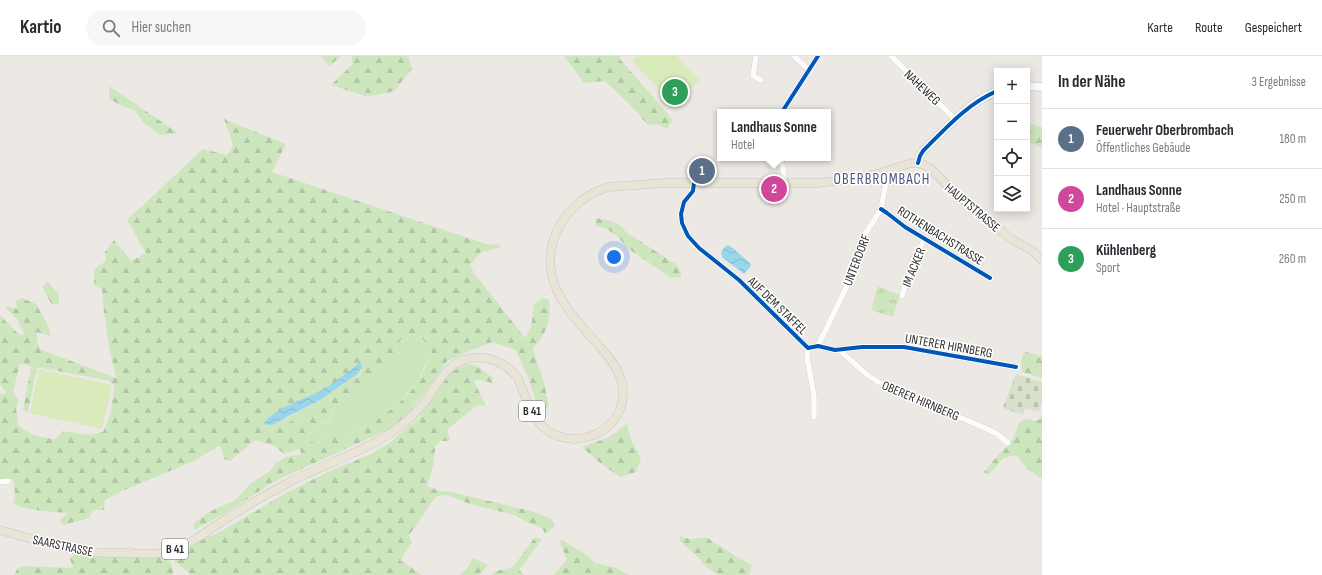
<!DOCTYPE html>
<html lang="de">
<head>
<meta charset="utf-8">
<style>
	body { margin:0; font-family:"Sofia Sans Condensed",sans-serif; background:#f7f7f7; color:#2b2b33 }
	.controls { position:absolute; right:12px; top:12px; display:grid; overflow:hidden; border-radius:0px; box-shadow:0 2px 10px #0003 }
	.controls button { width:36px; height:36px; display:grid; place-items:center; padding:0; border:0; border-bottom:1px solid #e1e1e2; background:#fff; color:#2b2b33; font:20px sans-serif }
	.you { position:absolute; left:614px; top:201px; width:14px; height:14px; margin:-10px; border:3px solid #fff; border-radius:50%; background:#1a73e8; box-shadow:0 0 0 6px #1a73e833 }
	.badge { display:grid; place-items:center; width:26px; height:26px; border-radius:50%; background:#706f6e; color:#fff; font-size:13px; font-weight:700 }
	.pin { position:absolute; translate:-50% -50%; border:2px solid #fff; box-shadow:0 1px 4px #0006 }
	.popup { position:absolute; left:717px; top:53px; width:114px; height:52px; box-sizing:border-box; display:grid; place-content:center; border-radius:0px; background:#fff; filter:drop-shadow(0 1px 3px #0005); font-size:13px; white-space:nowrap; color:#7c7c81 }
	.popup b { font-size:15px; color:#2b2b33 }
	.popup::after { content:''; position:absolute; left:50%; top:100%; margin-left:-8px; border:8px solid transparent; border-top-color:#fff }
	.list { margin:0; padding:0; list-style:none }
	h2 { display:flex; justify-content:space-between; align-items:center; height:52px; margin:0; padding:0 16px; font-size:17px }
	h2 small { font-size:13px; font-weight:400; color:#7c7c81 }
	.list li { display:grid; grid-template-columns:26px 1fr auto; gap:12px; align-items:center; box-sizing:border-box; height:60px; padding:0 16px; border-top:1px solid #e1e1e2 }
	.list b { display:block; font-size:15px; white-space:nowrap }
	.list p { margin:0; font-size:13px; white-space:nowrap; color:#7c7c81 }
	.list em { font-size:13px; font-style:normal; color:#7c7c81 }
	.icon { flex:none; width:22px; height:22px; fill:none; stroke:currentColor; stroke-width:2; stroke-linecap:round; stroke-linejoin:round }
	.map { position:relative; flex:none; width:1042px; height:519px; overflow:hidden }
	header { display:flex; align-items:center; gap:24px; box-sizing:border-box; height:56px; padding:0 20px; background:#fff; border-bottom:1px solid #e1e1e2 }
	header strong { font-size:19px }
	nav { display:flex; gap:22px; margin-inline-start:auto; font-size:14px }
	.search { width:280px; height:36px; background:#f7f7f7; display:flex; align-items:center; gap:10px; box-sizing:border-box; padding:0 14px; border-radius:22px; color:#7c7c81; font-size:15px }
	main { display:flex }
	aside { flex:1; background:#fff }
	.map>svg:first-child { display:block }
	.grass { fill:#cee6be }
	.forest { fill:url(#forest-firs); fill-rule:evenodd }
	.cemetery { fill:url(#cemetery-stones) }
	.park { fill:url(#park-tufts) }
	.pitch { fill:#d9eabb }
	.water { fill:url(#water-waves) }
	.lines { fill:none; stroke-linecap:round; stroke-linejoin:round }
	.street-casing { stroke:#c5c4c5; stroke-width:6 }
	.secondary-casing { stroke:#c5c4c5; stroke-width:9 }
	.primary-casing { stroke:#c6c5c4; stroke-width:9 }
	.street { stroke:#fcfcfb; stroke-width:5.5 }
	.secondary { stroke:#fcfcfb; stroke-width:8 }
	.primary { stroke:#e8e4d6; stroke-width:8 }
	.cycleway-casing { stroke:#fff; stroke-width:6 }
	.cycleway { stroke:#0057b8; stroke-width:4 }
	.labels { text-anchor:middle; stroke-width:3; stroke-linejoin:round; paint-order:stroke }
	.shield { fill:#fff; stroke:#6d6d6d; stroke-width:1 }
	.shield-label { font-size:12px; font-weight:bold; fill:#2e2e2e }
	.street-label { font-size:13px; fill:#2e2e2e; stroke:#fff }
	.quarter-label { font-size:15px; letter-spacing:1px; fill:#4d5680; stroke:#fff }
</style>
</head>
<body>
<header>
<strong>Kartio</strong>
<div class="search"><svg class="icon" aria-label="search" viewBox="0 0 24 24"><circle cx="10" cy="10" r="6"/><path d="M15 15l6 6"/></svg>Hier suchen</div>
<nav><a>Karte</a><a>Route</a><a>Gespeichert</a></nav>
</header>
<main>
<div class="map">
<svg width="1042" height="519" viewBox="0 0 1042 519">
	<defs>
		<pattern id="forest-firs" width="22" height="20" patternUnits="userSpaceOnUse"><rect width="22" height="20" fill="#cee6be"/><path d="M5 1l3.5 6h-7zM16 11l3.5 6h-7z" fill="#b1c6a4"/></pattern>
		<pattern id="cemetery-stones" width="16" height="16" patternUnits="userSpaceOnUse"><rect width="16" height="16" fill="#d8e0cc"/><path d="M2 7V4a2 2 0 0 1 4 0v3zM10 15v-3a2 2 0 0 1 4 0v3z" fill="#bac0b0"/></pattern>
		<pattern id="park-tufts" width="24" height="20" patternUnits="userSpaceOnUse"><rect width="24" height="20" fill="#cee6be"/><path d="M3 7l-1-3M5 7V3M7 7l1-3M15 17l-1-3M17 17v-4M19 17l1-3" fill="none" stroke="#b1c6a4"/></pattern>
		<pattern id="water-waves" width="16" height="10" patternUnits="userSpaceOnUse"><rect width="16" height="10" fill="#99d6ec"/><path d="M0 5q4-4 8 0t8 0" fill="none" stroke="#84b8cb"/></pattern>
	</defs>
	<rect width="100%" height="100%" fill="#ece8e4"/>
	<path class="grass" d="M404 278 420 279 432 295 417 327 398 347 374 366 342 382 334 378 316 387 307 385 311 378 319 368 327 367 335 350 352 336 366 322 395 307V294Z
		M362 311C360 324 346 330 336 336 332 339 332 343 329 346 318 357 299 362 285 369L284 364 320 344 357 318Z"/>
	<path class="forest" d="M321 0H342L329 10Z
		M351 0H407L409 2 412 13 394 35 377 39 365 40 331 29 353 8Z
		M564 0H620L619 2 673 64 667 73 657 68 648 69 631 50 605 25 584 27Z
		M109 30 178 77 161 79 144 67 134 54 118 48 109 42Z
		M224 63 286 88 272 116 486 188 500 189 501 191 481 196 470 209 474 217 525 282 531 272 534 249 542 242 549 244C551 266 547 276 533 293L543 323 549 351 539 355 529 324 516 294 492 286 465 297 447 305 426 335 410 355 392 372 275 425 224 458 194 474V467L209 456 235 444 251 427 270 415 276 407 286 401 301 398 300 393 284 398 275 390 255 384 230 405 224 403 220 389 194 405 122 435 105 444 104 454H93L89 462 63 469 60 464 68 457C57 456 18 454 13 447 16 438 15 431 12 423H0V338H6L2 330 0 329V259L15 275 22 280 24 277 17 263 6 252 7 250 18 253 15 245 22 242 36 248C42 260 48 266 51 280L36 276 39 292 42 294 116 322C109 293 104 263 102 233L94 229V213L106 205 105 196 114 184 131 205 146 197 127 164 203 93 227 99 233 90 229 76ZM404 278 420 279 432 296C427 306 424 318 417 327 400 351 369 370 342 382L334 378 316 387 307 385 311 378 319 368 326 367 335 350 352 336 366 323 395 307V294ZM20 307 31 311 23 354 28 356 37 311 110 325 114 330 111 357 103 376 88 379 63 375 55 383C40 382 31 379 19 370L16 353 19 344 13 336ZM360 307C368 321 345 330 336 336 332 339 332 344 329 346 319 355 297 364 285 368L284 352 323 334 338 325Z
		M1030 68 1042 71V92L1027 85V77Z
		M596 162C608 164 619 165 626 176L677 209 681 217V221L671 222 626 191C620 181 608 171 596 170Z
		M48 226 59 239V247L52 249 42 231Z
		M1026 296 1042 300V322L1022 316 1021 306 1023 298Z
		M466 308 477 310 493 322 492 327 477 323 474 326 486 350 477 349 447 374 450 383 447 385H440L435 390 434 407 427 430 440 435 451 436 531 455 550 462 555 470 549 475 545 477 542 472 533 469 514 459 470 448 447 439 437 440C426 452 420 466 409 479L412 487 400 504 422 519H189V517L175 506V498L179 495 225 473 286 437 328 416 373 397 389 387 419 362 450 317Z
		M1042 356V423C1031 416 1024 411 1017 399L1003 402 989 419 984 416 1000 397 1007 391 1014 381 1019 367 1025 363 1037 365 1040 363Z
		M627 368 631 384 641 402 636 416 620 421 599 406 582 391 607 382Z
		M680 480 691 483 706 481 737 501 752 509 749 519H718L703 508 698 501 680 485Z
		M535 481 542 483 519 514 524 519H492L497 515 513 511Z
		M561 483 588 500 595 507 616 512 629 519H554L567 503 560 488Z
		M74 498 91 501H156L167 500 173 512V519H14L18 512 24 510 70 512 73 511 70 503Z
		M473 502 488 509 479 519H460L467 513Z"/>
	<path class="cemetery" d="M1016 318 1042 326V346L1039 356 1025 352 1023 359 1003 352Z"/>
	<path class="park" d="M878 230 900 239 893 261 871 254Z"/>
	<path class="pitch" d="M638 0H677L700 24 674 49 632 5Z
		M39 313 112 329 102 373 30 357Z"/>
	<path class="water" d="M728 189 734 193 751 208 750 211 744 218 722 201C720 196 723 192 728 189Z
		M360 306 362 311 357 318 320 344 272 369 263 368C277 350 302 345 322 334 336 326 348 316 360 306Z"/>
	<g class="lines">
		<g class="street-casing">
			<path id="street" d="M756 0 753 20 761 24
				M794 0 809 14
				M891 0 955 63
				M782 56 818 0
				M781 102 785 127
				M694 127 693 135 684 146 681 158 682 167 688 180 699 192 739 224 808 292
				M881 153 887 157 905 171 990 222
				M902 240 913 204 925 183
				M818 290 846 232 864 180 881 153 886 127 884 117
				M808 292 818 290 835 294 862 291H904L1016 311
				M808 292 807 301 814 340V361
				M840 294 845 299 866 318 885 330 985 372 997 378 1008 387
				M0 426 8 425"/>
		</g>
		<g class="secondary-casing">
			<path id="secondary" d="M1027 30 1042 31
				M918 107 920 100 923 95C946 72 967 48 997 35"/>
		</g>
		<g class="primary-casing">
			<path id="primary" d="M0 474C43 486 86 501 130 496
				M126 497C141 497 157 500 171 495 189 489 203 478 218 468 240 454 263 440 286 428 322 408 367 396 399 371 410 363 419 354 427 343 437 328 445 311 463 304 484 297 504 305 517 321 525 337 530 357 542 370 570 397 621 379 623 339 624 319 612 305 600 291 570 257 535 224 557 175 567 153 586 138 608 131L665 127H816L844 124 877 118 911 107 922 108 930 112 956 138 988 165 1013 184 1033 195 1042 204"/>
		</g>
		<use href="#street" class="street"/>
		<use href="#secondary" class="secondary"/>
		<use href="#primary" class="primary"/>
		<g class="cycleway-casing">
			<path id="cycleway" d="M782 56 818 0
				M918 107 920 100 923 95C946 72 967 48 997 35
				M694 127 693 135 684 146 681 158 682 167 688 180 699 192 739 224 808 292 818 290 835 294 862 291H904L1016 311
				M881 153 887 157 905 171 990 222"/>
		</g>
		<use href="#cycleway" class="cycleway"/>
	</g>
	<g class="labels">
		<g class="shield">
			<rect x="519" y="345" width="26" height="20" rx="3"/>
			<rect x="162" y="483" width="26" height="20" rx="3"/>
		</g>
		<g class="shield-label">
			<text x="532" y="359">B 41</text>
			<text x="175" y="497">B 41</text>
		</g>
		<g class="street-label">
			<text transform="translate(923 31) rotate(44)" y="5">NAHEWEG</text>
			<text transform="translate(973 151) rotate(40)" y="5">HAUPTSTRASSE</text>
			<text transform="translate(941 179) rotate(32)" y="5">ROTHENBACHSTRASSE</text>
			<text transform="translate(856 204) rotate(-69)" y="5">UNTERDORF</text>
			<text transform="translate(913 211) rotate(-68)" y="5">IM ACKER</text>
			<text transform="translate(778 249) rotate(44)" y="5">AUF DEM STAFFEL</text>
			<text transform="translate(949 289) rotate(10)" y="5">UNTERER HIRNBERG</text>
			<text transform="translate(921 344) rotate(23)" y="5">OBERER HIRNBERG</text>
			<text transform="translate(63 489) rotate(12)" y="5">SAARSTRASSE</text>
		</g>
		<g class="quarter-label">
			<text x="882" y="128">OBERBROMBACH</text>
		</g>
	</g>
</svg>
<div class="controls">
<button>+</button>
<button>−</button>
<button><svg class="icon" aria-label="locate" viewBox="0 0 24 24"><circle cx="12" cy="12" r="6"/><path d="M12 2v4M12 18v4M2 12h4M18 12h4"/></svg></button>
<button><svg class="icon" aria-label="layers" viewBox="0 0 24 24"><path d="M12 4l9 5-9 5-9-5zM3 14l9 5 9-5"/></svg></button>
</div>
<div class="you"></div>
<div class="pin badge" style="left:702px;top:115px;background:#5c6f8a">1</div>
<div class="pin badge" style="left:774px;top:133px;background:#d1479c">2</div>
<div class="popup"><b>Landhaus Sonne</b>Hotel</div>
<div class="pin badge" style="left:675px;top:36px;background:#2e9e5b">3</div>
</div>
<aside>
<h2>In der Nähe<small>3 Ergebnisse</small></h2>
<ul class="list">
<li><span class="badge" style="background:#5c6f8a">1</span><div><b>Feuerwehr Oberbrombach</b><p>Öffentliches Gebäude</p></div><em>180 m</em></li>
<li><span class="badge" style="background:#d1479c">2</span><div><b>Landhaus Sonne</b><p>Hotel · Hauptstraße</p></div><em>250 m</em></li>
<li><span class="badge" style="background:#2e9e5b">3</span><div><b>Kühlenberg</b><p>Sport</p></div><em>260 m</em></li>
</ul>
</aside>
</main>
</body>
</html>
